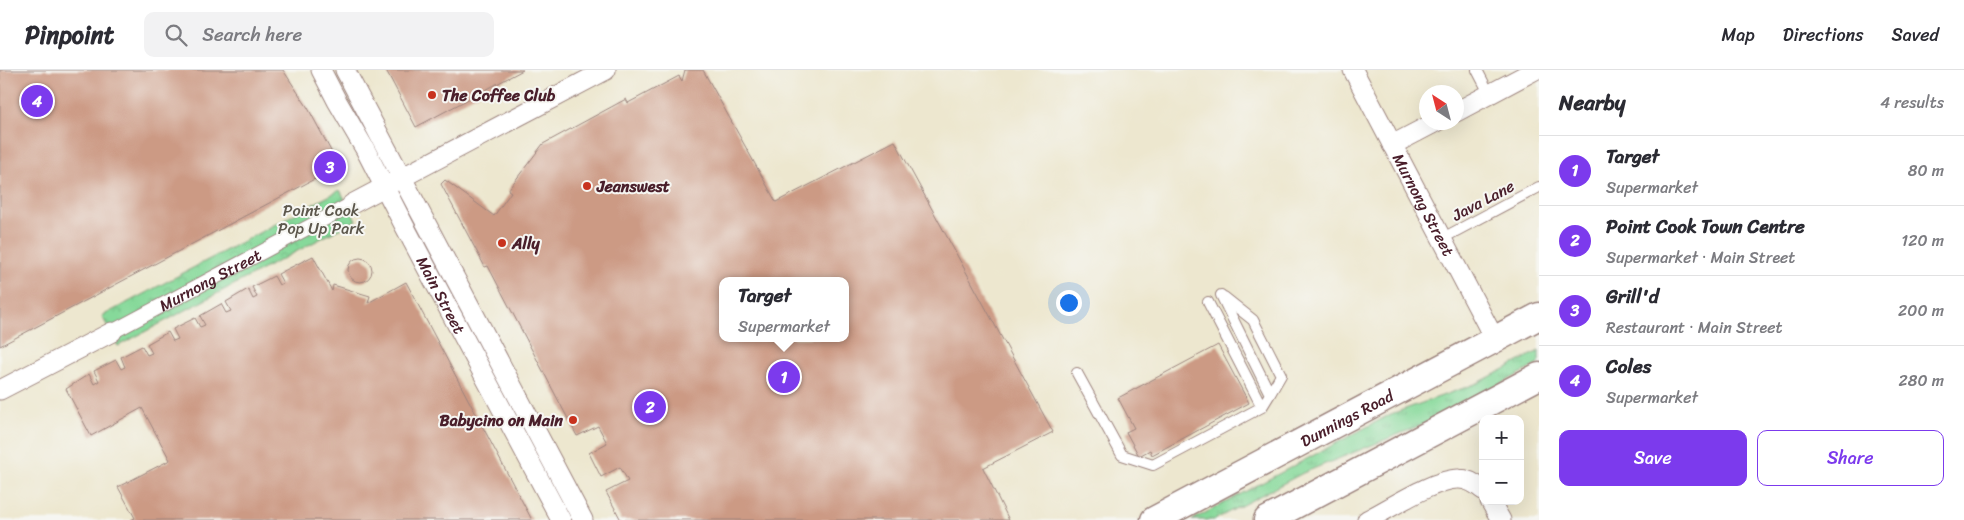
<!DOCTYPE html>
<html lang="en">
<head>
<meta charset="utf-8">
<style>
	body { margin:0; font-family:Sriracha,sans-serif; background:#f2f2f3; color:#2b2b33 }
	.controls { position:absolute; right:15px; bottom:15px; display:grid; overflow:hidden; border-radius:10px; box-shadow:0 5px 20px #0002 }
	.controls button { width:45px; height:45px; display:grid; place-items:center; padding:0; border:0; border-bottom:1px solid #e1e1e2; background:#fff; color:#2b2b33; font:25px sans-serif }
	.compass { position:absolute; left:1419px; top:15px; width:45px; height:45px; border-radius:50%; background:#fff; box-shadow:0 5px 20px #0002; rotate:324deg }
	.you { position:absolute; left:1068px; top:232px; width:18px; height:18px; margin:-12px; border:4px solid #fff; border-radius:50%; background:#1a73e8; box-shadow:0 0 0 8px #1a73e833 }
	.badge { display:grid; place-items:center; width:32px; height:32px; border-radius:50%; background:#7c3aed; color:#fff; font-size:16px; font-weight:700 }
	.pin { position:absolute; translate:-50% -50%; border:2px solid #fff; box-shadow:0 1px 5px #0006 }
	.popup { position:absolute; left:719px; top:207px; width:130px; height:65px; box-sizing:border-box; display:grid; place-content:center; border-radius:10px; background:#fff; filter:drop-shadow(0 1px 4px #0005); font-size:16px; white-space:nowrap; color:#7c7c81 }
	.popup b { font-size:19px; color:#2b2b33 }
	.popup::after { content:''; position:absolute; left:50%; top:100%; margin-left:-10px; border:10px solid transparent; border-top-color:#fff }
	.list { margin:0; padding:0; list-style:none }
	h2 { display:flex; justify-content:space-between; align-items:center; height:65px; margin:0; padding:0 20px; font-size:21px }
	h2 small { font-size:16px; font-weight:400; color:#7c7c81 }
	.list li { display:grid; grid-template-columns:32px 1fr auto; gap:15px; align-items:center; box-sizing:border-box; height:70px; padding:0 20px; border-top:1px solid #e1e1e2 }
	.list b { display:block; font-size:19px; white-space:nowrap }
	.list p { margin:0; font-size:16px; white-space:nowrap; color:#7c7c81 }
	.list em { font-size:16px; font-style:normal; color:#7c7c81 }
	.actions { display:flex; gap:10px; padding:15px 20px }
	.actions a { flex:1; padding:11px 0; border:1px solid #7c3aed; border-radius:10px; text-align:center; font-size:18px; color:#7c3aed }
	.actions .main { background:#7c3aed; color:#fff }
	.icon { flex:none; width:28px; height:28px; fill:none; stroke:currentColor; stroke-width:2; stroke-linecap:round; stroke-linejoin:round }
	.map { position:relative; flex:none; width:1539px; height:450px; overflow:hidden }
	header { display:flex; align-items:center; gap:30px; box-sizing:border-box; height:70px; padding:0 25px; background:#fff; border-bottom:1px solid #e1e1e2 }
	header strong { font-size:24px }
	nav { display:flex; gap:28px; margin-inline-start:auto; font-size:18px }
	.search { width:350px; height:45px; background:#f2f2f3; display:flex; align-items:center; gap:12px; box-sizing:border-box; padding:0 18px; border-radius:10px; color:#7c7c81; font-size:19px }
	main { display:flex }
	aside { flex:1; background:#fff }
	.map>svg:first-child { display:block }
	.grass { fill:url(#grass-tufts); stroke:#687c62 }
	.park { fill:url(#park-crowns); stroke:#687c62 }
	.building { fill:#cc9a84; fill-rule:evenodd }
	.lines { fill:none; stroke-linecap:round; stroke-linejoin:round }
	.service-casing { stroke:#9c837d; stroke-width:12 }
	.pedestrian-casing { stroke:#9c837d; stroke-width:16 }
	.minor-casing { stroke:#9c837d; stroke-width:21 }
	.secondary-casing { stroke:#9c837d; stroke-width:29 }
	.service { stroke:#fff; stroke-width:10 }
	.pedestrian { stroke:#fff; stroke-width:14 }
	.minor { stroke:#fff; stroke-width:19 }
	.secondary { stroke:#fff; stroke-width:26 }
	.poi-dot { fill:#c8321e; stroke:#f6f6f2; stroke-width:2 }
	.labels { text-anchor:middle; stroke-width:4; stroke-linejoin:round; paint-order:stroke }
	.poi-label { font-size:16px; font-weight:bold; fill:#4a1f2b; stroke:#f6f6f2; text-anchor:start }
	.street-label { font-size:16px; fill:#4a1f2b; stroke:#f6f6f2 }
	.park-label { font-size:16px; fill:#5c574c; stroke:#f6f6f2 }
</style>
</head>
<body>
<header>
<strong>Pinpoint</strong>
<div class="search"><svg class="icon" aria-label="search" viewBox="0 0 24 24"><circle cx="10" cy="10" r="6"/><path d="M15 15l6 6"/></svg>Search here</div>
<nav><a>Map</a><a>Directions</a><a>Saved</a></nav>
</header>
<main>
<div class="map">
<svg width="1539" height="450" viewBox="0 0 1539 450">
	<defs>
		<pattern id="grass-tufts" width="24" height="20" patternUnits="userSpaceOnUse" patternTransform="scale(1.25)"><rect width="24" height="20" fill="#86d99a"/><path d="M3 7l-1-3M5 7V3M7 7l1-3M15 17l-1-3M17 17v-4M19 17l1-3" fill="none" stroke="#75ba85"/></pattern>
		<pattern id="park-crowns" width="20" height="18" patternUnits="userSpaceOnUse" patternTransform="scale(1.25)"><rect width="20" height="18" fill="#86d99a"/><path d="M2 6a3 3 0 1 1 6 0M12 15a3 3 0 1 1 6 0" fill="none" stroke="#75ba85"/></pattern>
	</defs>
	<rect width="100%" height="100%" fill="#f6f6f2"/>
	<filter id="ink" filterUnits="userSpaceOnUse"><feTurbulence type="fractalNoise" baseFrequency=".02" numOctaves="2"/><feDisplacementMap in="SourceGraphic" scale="10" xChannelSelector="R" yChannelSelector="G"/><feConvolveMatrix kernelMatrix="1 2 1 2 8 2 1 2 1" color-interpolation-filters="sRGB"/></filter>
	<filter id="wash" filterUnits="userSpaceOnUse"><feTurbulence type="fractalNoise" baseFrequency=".0096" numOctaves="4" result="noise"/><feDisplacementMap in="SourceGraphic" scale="20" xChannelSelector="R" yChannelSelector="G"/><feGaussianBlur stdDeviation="1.12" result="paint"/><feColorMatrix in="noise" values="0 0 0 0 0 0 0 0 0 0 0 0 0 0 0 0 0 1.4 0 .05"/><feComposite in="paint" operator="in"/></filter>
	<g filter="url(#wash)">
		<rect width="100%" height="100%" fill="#ede7cf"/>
		<path class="grass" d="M1539 281V294L1424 354 1303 403 1214 450H1192L1391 344 1478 313Z"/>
		<path class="park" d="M340 120 356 150 118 276 102 246Z"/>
		<g id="blocks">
			<path class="building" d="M0 0H283L308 38 339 96 0 276Z
				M386 0H523L416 57Z
				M685 0H703L776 132 895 71 1053 362 983 398 1009 450H621L606 422 628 411 620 397 601 407 589 383 607 373 598 356 577 366 488 196 485 197 441 114 445 110 494 146 511 122 508 120 543 74 626 29 628 33 679 6 682 11ZM723 211H845V268H723Z
				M313 186 332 221 333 215 370 226 368 233 406 212 532 450H131L135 448 118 417 170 390 142 338 91 366 66 319 89 304 94 314 99 311 94 301 116 290 121 299 125 297 121 287 142 276 147 285 152 283 147 274 168 262 173 271 178 269 173 259 195 248 200 257 205 255 200 246 221 234 226 243 231 241 226 232 248 219 253 229 257 227 252 217 274 206 279 215 283 213 278 204Z
				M348 200a12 12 0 1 1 24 0a12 12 0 1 1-24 0Z
				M1218 275 1249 333 1152 385 1150 380 1139 386 1126 362 1134 358 1118 328Z"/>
		</g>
	</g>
	<g filter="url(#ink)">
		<use href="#blocks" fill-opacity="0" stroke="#9c837d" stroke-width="1"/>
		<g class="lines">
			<g class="service-casing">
				<path id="service" d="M1477 0 1490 25
					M1441 169 1539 117
					M1221 225 1270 324 1262 337
					M1224 227 1253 250 1281 305 1270 324
					M1077 303 1122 385 1153 395 1262 337 1208 232"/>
			</g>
			<g class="pedestrian-casing">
				<g id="pedestrian">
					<path id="s1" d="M112 262 352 134"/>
				</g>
			</g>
			<g class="minor-casing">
				<g id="minor">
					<path id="s2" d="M321 0 337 31 365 79 405 157 561 450"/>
					<path d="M345 0 583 450"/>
					<path id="s3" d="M1353 0 1495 270"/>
					<path d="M1456 42 1535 0"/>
					<path d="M1392 75 1436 52"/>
					<path d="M352 134 606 0"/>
					<path d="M0 320 112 262"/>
					<path d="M1490 431 1501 450"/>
					<path d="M1367 450C1389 439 1436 408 1459 409 1468 409 1476 414 1483 420"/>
				</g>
			</g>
			<g class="secondary-casing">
				<g id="secondary">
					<path id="s4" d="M1154 450 1539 246"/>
					<path d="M1267 450 1539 306"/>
				</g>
			</g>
			<use href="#service" class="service"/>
			<use href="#pedestrian" class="pedestrian"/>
			<use href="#minor" class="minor"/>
			<use href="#secondary" class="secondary"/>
		</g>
	</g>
	<g class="poi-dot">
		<circle cx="432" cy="25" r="5"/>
		<circle cx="587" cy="116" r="5"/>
		<circle cx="502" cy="173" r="5"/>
		<circle cx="573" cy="350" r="5"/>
	</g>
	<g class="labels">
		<g class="poi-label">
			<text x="442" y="31">The Coffee Club</text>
			<text x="597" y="122">Jeanswest</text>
			<text x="512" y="179">Ally</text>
			<text x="563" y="356" text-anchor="end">Babycino on Main</text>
		</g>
		<g class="street-label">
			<text transform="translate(1483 130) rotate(-28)" y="6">Java Lane</text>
			<text dy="6" stroke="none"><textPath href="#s3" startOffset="152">Murnong Street</textPath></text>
			<text dy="6" stroke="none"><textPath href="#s1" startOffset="111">Murnong Street</textPath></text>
			<text dy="6" stroke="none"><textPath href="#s2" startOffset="255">Main Street</textPath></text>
			<text dy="6" stroke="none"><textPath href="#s4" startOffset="218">Dunnings Road</textPath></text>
		</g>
		<g class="park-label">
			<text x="321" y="146">Point Cook<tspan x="321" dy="18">Pop Up Park</tspan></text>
		</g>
	</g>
</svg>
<div class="controls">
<button>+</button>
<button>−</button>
</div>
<svg class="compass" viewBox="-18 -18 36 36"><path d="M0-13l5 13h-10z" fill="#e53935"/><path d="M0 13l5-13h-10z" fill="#7c7c81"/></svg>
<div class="you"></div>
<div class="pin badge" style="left:784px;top:307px">1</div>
<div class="popup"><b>Target</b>Supermarket</div>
<div class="pin badge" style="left:650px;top:337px">2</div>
<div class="pin badge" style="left:330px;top:97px">3</div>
<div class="pin badge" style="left:37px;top:31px">4</div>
</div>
<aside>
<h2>Nearby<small>4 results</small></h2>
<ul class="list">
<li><span class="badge">1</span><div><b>Target</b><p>Supermarket</p></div><em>80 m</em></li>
<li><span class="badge">2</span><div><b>Point Cook Town Centre</b><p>Supermarket · Main Street</p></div><em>120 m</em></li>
<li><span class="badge">3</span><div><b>Grill'd</b><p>Restaurant · Main Street</p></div><em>200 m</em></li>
<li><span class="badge">4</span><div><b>Coles</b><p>Supermarket</p></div><em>280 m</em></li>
</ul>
<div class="actions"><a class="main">Save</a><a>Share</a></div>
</aside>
</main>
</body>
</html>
